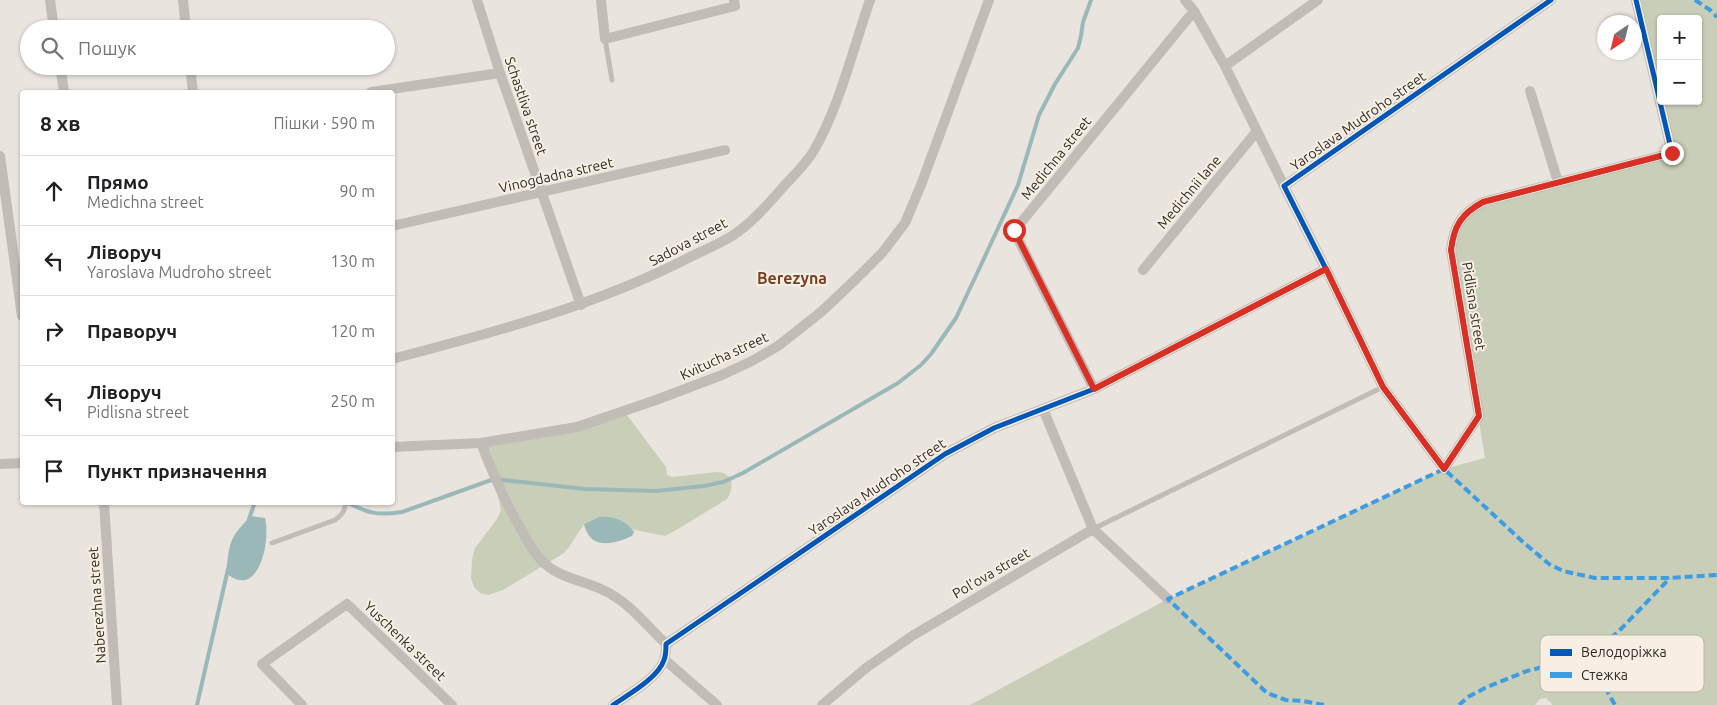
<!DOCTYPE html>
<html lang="uk">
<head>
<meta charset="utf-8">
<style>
	body { margin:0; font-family:Ubuntu,sans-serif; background:#f2f2f2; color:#202124 }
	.controls { position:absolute; right:15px; top:15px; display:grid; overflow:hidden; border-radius:5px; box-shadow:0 1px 4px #0004 }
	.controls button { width:45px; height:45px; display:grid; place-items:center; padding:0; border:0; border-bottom:1px solid #e0e0e0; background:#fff; color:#202124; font:25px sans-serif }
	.compass { position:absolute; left:1597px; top:15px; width:45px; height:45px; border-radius:50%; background:#fff; box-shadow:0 1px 4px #0004; rotate:215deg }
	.stop { position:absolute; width:15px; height:15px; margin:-11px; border:4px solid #d93025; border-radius:50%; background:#fff }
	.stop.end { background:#d93025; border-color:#fff; box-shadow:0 1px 5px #0008 }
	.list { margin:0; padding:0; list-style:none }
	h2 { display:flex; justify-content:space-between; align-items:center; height:65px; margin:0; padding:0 20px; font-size:21px }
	h2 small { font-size:16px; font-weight:400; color:#757577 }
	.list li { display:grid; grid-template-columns:32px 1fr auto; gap:15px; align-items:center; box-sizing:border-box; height:70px; padding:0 20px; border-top:1px solid #e0e0e0 }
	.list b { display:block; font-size:19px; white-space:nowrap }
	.list p { margin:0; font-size:16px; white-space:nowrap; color:#757577 }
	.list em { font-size:16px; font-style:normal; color:#757577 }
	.icon { flex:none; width:28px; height:28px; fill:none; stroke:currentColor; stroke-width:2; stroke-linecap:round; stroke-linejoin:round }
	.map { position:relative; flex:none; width:1717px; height:705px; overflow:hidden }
	.search { position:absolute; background:#fff; box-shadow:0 1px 4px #0004; left:20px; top:20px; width:375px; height:55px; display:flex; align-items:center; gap:12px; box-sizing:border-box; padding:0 18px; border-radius:28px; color:#757577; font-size:19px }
	.panel { position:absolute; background:#fff; box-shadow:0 1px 4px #0004; left:20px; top:90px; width:375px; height:415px; border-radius:5px }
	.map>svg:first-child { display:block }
	.green { fill:#c9ceb8; fill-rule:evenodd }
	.water { fill:#9bb8b9 }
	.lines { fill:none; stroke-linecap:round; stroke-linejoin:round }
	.stream { stroke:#9bb8b9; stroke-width:4 }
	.lane { stroke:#c2bcb6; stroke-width:5 }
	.street { stroke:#c2bcb6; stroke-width:10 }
	.quiet { stroke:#3e9ce0; stroke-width:4; stroke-dasharray:8 4; stroke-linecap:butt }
	.cycleway-casing { stroke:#f7efe3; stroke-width:8 }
	.cycleway { stroke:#0057b8; stroke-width:5 }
	.route { stroke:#d93025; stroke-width:6 }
	.labels { text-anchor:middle; stroke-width:4; stroke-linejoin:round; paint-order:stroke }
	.street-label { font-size:14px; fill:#322a25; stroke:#f7efe3 }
	.quarter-label { font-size:16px; font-weight:bold; fill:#7a3e25; stroke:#f7efe3 }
	.key { fill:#f7efe3; stroke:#bcb4aa; stroke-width:1 }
	.key-label { font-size:14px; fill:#322a25 }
</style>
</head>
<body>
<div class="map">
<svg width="1717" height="705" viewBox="0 0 1717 705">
	<rect width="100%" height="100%" fill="#e9e4dd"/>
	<path class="green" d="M1636 0H1717V705H1553L1546 698 1540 699 1535 705H970L1168 599 1444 469 1485 458 1451 250 1467 212 1672 153ZM1661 19H1698V101H1661Z
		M624 411 666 467 667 475 672 477 716 472 724 473 731 478C732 487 732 492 727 499L675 531 665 536 631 529 625 522 599 517 584 524 569 547 564 553 503 590 488 595 480 593 474 587 471 578 472 560 475 548 497 519 501 510 494 479 481 443 577 427Z"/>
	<path class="water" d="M251 516 265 518C271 540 259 601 226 573 230 542 228 539 251 516Z
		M599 517C613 516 626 520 634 532L632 536C614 544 590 551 584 524Z"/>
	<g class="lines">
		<path class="stream" d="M346 502C368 513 377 516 402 512L494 479 585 489 656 491 704 486 723 482 743 473 898 383 921 365 931 354 956 318 980 267 1018 185 1039 115 1055 84 1078 48 1081 36 1083 22 1091 0
			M249 519 255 502
			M197 705 228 569"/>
		<path class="lane" d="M605 39 612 80
			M1093 529 1383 387
			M272 543 335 520C342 515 345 511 346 502"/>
		<path class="street" d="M50 0 54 29
			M183 0 186 29
			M477 0 500 73 581 305
			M601 0 605 39 735 6 734 0
			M1185 0 1194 11 1225 66 1284 186
			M60 66 64 92
			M190 66 193 92
			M1225 66 1318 0
			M1530 91 1558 182
			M371 92 500 73
			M0 156 22 316
			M392 226 725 150
			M1326 269 1383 387 1444 469 1479 416 1451 250C1454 225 1461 214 1483 202L1672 153 1636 0
			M1143 270 1257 131
			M392 359C495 332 598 305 692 256 705 250 719 244 732 236 752 223 768 204 784 186 794 175 805 165 813 152 839 108 853 49 870 0
			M1094 389 1014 231 1194 11
			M1043 409 1093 529
			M481 443C492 472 504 499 519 526 526 538 532 551 542 561 558 578 583 580 603 590 628 601 647 626 666 644
			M392 447 481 443 577 427 656 400 722 375 752 361 778 346 821 312 854 281 882 253 905 223 921 185 989 0
			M0 464 22 463
			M104 502 117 705
			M665 660 717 705
			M302 705 262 664 347 604 452 705
			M613 705C629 694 658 678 664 660 666 655 666 649 666 644L945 454 994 428 1094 389 1326 269 1284 186 1551 0
			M822 705 866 668 912 636 1093 529 1168 599"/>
		<path class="quiet" d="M1695 0 1710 10 1717 17
			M1587 656 1615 705
			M1324 705 1303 701 1286 700 1267 693 1168 599 1444 469 1523 542 1549 564 1563 571 1595 578H1670L1717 575
			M1459 705 1468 697 1485 688 1527 671 1587 656 1618 632 1670 578"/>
		<g class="cycleway-casing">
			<path id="cycleway" d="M1326 269 1383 387 1444 469 1479 416 1451 250C1454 225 1461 214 1483 202L1672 153 1636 0
				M613 705C629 694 658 678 664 660 666 655 666 649 666 644L945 454 994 428 1094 389 1326 269 1284 186 1551 0"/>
		</g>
		<use href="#cycleway" class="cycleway"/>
	</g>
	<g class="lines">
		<path class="route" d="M1014 230 1094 389 1326 269 1383 387 1444 469 1479 416 1451 250C1454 226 1461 214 1483 202L1672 153"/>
	</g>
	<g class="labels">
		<g class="street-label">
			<text transform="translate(526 106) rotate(71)" y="5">Schastliva street</text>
			<text transform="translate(1358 121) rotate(-35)" y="5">Yaroslava Mudroho street</text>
			<text transform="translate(1056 158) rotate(-51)" y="5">Medichna street</text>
			<text transform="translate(556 175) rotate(-13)" y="5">Vinogdadna street</text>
			<text transform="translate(1189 192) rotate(-50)" y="5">Medichnii lane</text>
			<text transform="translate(688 242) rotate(-28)" y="5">Sadova street</text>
			<text transform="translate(1474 306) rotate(81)" y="5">Pidlisna street</text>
			<text transform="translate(724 356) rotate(-25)" y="5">Kvitucha street</text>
			<text transform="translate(877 487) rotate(-34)" y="5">Yaroslava Mudroho street</text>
			<text transform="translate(991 573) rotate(-30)" y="5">Pol'ova street</text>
			<text transform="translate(97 605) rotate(-94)" y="5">Naberezhna street</text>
			<text transform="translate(405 641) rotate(44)" y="5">Yuschenka street</text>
		</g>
		<g class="quarter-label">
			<text x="792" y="284">Berezyna</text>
		</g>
	</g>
	<rect x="1540" y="635" width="164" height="57" rx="8" class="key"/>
	<rect x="1550" y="649" width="22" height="7" fill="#0057b8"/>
	<rect x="1550" y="672" width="22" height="6" fill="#3e9ce0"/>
	<g class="key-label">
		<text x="1581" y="657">Велодоріжка</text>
		<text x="1581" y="680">Стежка</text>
	</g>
</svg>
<div class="controls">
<button>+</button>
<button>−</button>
</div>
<svg class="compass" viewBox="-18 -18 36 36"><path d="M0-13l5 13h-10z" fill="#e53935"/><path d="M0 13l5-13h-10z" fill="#757577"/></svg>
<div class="stop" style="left:1014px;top:230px"></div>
<div class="stop end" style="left:1672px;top:153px"></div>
<div class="search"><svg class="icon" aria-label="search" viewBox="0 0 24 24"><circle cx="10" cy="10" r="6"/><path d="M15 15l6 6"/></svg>Пошук</div>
<section class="panel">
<h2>8 хв<small>Пішки · 590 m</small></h2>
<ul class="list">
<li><svg class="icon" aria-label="ahead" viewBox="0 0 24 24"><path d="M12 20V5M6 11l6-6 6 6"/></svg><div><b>Прямо</b><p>Medichna street</p></div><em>90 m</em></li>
<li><svg class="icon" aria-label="left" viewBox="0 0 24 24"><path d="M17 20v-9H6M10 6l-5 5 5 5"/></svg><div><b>Ліворуч</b><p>Yaroslava Mudroho street</p></div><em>130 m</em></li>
<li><svg class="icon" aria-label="right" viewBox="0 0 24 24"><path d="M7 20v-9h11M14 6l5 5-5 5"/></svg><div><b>Праворуч</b></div><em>120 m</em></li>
<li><svg class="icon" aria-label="left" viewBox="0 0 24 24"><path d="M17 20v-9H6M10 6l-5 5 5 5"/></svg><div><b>Ліворуч</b><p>Pidlisna street</p></div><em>250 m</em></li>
<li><svg class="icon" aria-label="arrive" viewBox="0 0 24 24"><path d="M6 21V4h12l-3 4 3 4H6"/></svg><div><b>Пункт призначення</b></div></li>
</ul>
</section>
</div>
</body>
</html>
